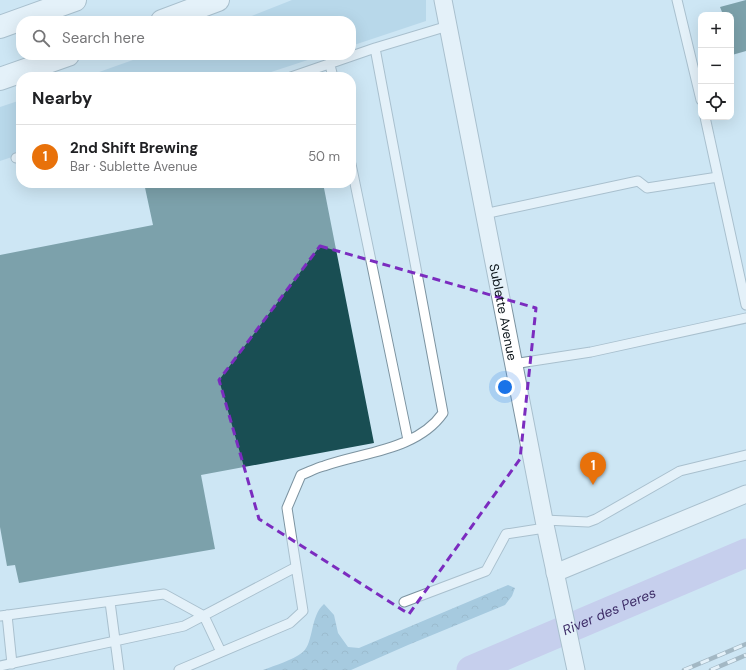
<!DOCTYPE html>
<html lang="en">
<head>
<meta charset="utf-8">
<style>
	body { margin:0; font-family:"DM Sans",sans-serif; background:#f2f2f2; color:#202124 }
	.controls { position:absolute; right:12px; top:12px; display:grid; overflow:hidden; border-radius:8px; box-shadow:0 4px 16px #0002 }
	.controls button { width:36px; height:36px; display:grid; place-items:center; padding:0; border:0; border-bottom:1px solid #e0e0e0; background:#fff; color:#202124; font:20px sans-serif }
	.you { position:absolute; left:505px; top:387px; width:14px; height:14px; margin:-10px; border:3px solid #fff; border-radius:50%; background:#1a73e8; box-shadow:0 0 0 6px #1a73e833 }
	.badge { display:grid; place-items:center; width:26px; height:26px; border-radius:50%; background:#947119; color:#fff; font-size:13px; font-weight:700 }
	.pin { position:absolute; translate:-50% -33px; filter:drop-shadow(0 1px 2px #0008) }
	.pin::after { content:''; position:absolute; top:21px; width:14px; height:12px; background:inherit; clip-path:polygon(0 0,100% 0,50% 100%) }
	.list { margin:0; padding:0; list-style:none }
	h2 { display:flex; justify-content:space-between; align-items:center; height:52px; margin:0; padding:0 16px; font-size:17px }
	h2 small { font-size:13px; font-weight:400; color:#757577 }
	.list li { display:grid; grid-template-columns:26px 1fr auto; gap:12px; align-items:center; box-sizing:border-box; height:64px; padding:0 16px; border-top:1px solid #e0e0e0 }
	.list b { display:block; font-size:15px; white-space:nowrap }
	.list p { margin:0; font-size:13px; white-space:nowrap; color:#757577 }
	.list em { font-size:13px; font-style:normal; color:#757577 }
	.icon { flex:none; width:22px; height:22px; fill:none; stroke:currentColor; stroke-width:2; stroke-linecap:round; stroke-linejoin:round }
	.map { position:relative; flex:none; width:746px; height:670px; overflow:hidden }
	.search { position:absolute; background:#fff; box-shadow:0 4px 16px #0002; left:16px; top:16px; width:340px; height:44px; display:flex; align-items:center; gap:10px; box-sizing:border-box; padding:0 14px; border-radius:16px; color:#757577; font-size:15px }
	.panel { position:absolute; background:#fff; box-shadow:0 4px 16px #0002; left:16px; top:72px; width:340px; height:116px; border-radius:16px }
	.map>svg:first-child { display:block }
	.green { fill:#9ec7de }
	.forest { fill:url(#forest-crowns) }
	.lines { fill:none; stroke-linecap:round; stroke-linejoin:round }
	.river { stroke:#bcb3e4; stroke-width:29 }
	.building { fill:#194e53 }
	.service-casing { stroke:#7c93a0; stroke-width:11 }
	.minor-casing { stroke:#7c93a0; stroke-width:19 }
	.motorway-casing { stroke:#7c93a0; stroke-width:24 }
	.service { stroke:#fff; stroke-width:9 }
	.minor { stroke:#fff; stroke-width:17 }
	.motorway { stroke:#fff; stroke-width:22 }
	.rail-casing { stroke:#6f808a; stroke-width:4.5 }
	.rail { stroke:#fff; stroke-width:3; stroke-dasharray:9; stroke-linecap:butt }
	.marked { fill:none; stroke:#7b2cbf; stroke-width:3; stroke-dasharray:8 5; stroke-linejoin:round }
	.labels { text-anchor:middle; stroke-width:4; stroke-linejoin:round; paint-order:stroke }
	.street-label { font-size:13px; fill:#0a1318; stroke:#fff }
	.water-label { font-size:14px; font-style:italic; fill:#3f2e69; stroke:#fff }
</style>
</head>
<body>
<div class="map">
<svg width="746" height="670" viewBox="0 0 746 670">
	<defs>
		<pattern id="forest-crowns" width="20" height="18" patternUnits="userSpaceOnUse"><rect width="20" height="18" fill="#75a8c6"/><path d="M2 6a3 3 0 1 1 6 0M12 15a3 3 0 1 1 6 0" fill="none" stroke="#5e88a0"/></pattern>
	</defs>
	<rect width="100%" height="100%" fill="#cde6f4"/>
	<path class="green" d="M292 0H426V21L351 46V21H239Z
		M147 55H323L256 77H85Z
		M21 100V154L0 161V107Z"/>
	<path class="forest" d="M508 585 515 588 512 596 505 605 408 645 351 670H263C276 665 291 661 303 652 314 642 310 616 324 604L334 615 338 633 348 647 359 648Z"/>
	<g class="lines">
		<path class="river" id="s1" d="M471 670 746 553"/>
	</g>
	<path class="building" d="M746 0V51L732 55 731 15 713 14 722 12 720 7Z
		M144 183H323L374 443 201 475 215 549 19 583 15 565 7 566 0 527V255L153 225Z"/>
	<g class="lines">
		<g class="service-casing">
			<path id="service" d="M677 0 701 100
				M330 65 333 77
				M291 77 375 48 448 26
				M705 117 746 305
				M16 158 21 157
				M351 164 408 440
				M484 214 638 181 647 188 718 177
				M513 364 591 352 746 318
				M544 520 588 522 596 519 680 471 746 455
				M110 602 119 670
				M404 602 486 571 506 534 545 528
				M7 615 12 664
				M0 616 164 594 204 616 221 652
				M0 666 184 626 296 567
				M179 670 290 623 303 611 287 508 301 475C309 472 316 468 324 466 364 452 417 450 443 413L375 48"/>
		</g>
		<g class="minor-casing">
			<g id="minor">
				<path id="s2" d="M443 0 544 520 576 670"/>
				<path d="M555 573 746 494"/>
			</g>
		</g>
		<g class="motorway-casing">
			<path id="motorway" d="M162 21 218 0
				M0 27 75 0
				M0 79 68 55"/>
		</g>
		<use href="#service" class="service"/>
		<use href="#minor" class="minor"/>
		<use href="#motorway" class="motorway"/>
		<g class="rail-casing">
			<path id="rail" d="M684 670 746 644
				M711 670 746 655"/>
		</g>
		<use href="#rail" class="rail"/>
	</g>
	<path d="M0 0H746V670H0ZM320 246 536 308 520 459 409 614 259 519 219 380Z" fill="#cde6f4" fill-opacity=".55" fill-rule="evenodd"/>
	<path class="marked" d="M320 246 536 308 520 459 409 614 259 519 219 380Z"/>
	<g class="labels">
		<g class="street-label">
			<text dy="5" stroke="none"><textPath href="#s2" startOffset="318">Sublette Avenue</textPath></text>
		</g>
		<g class="water-label">
			<text dy="5" stroke="none"><textPath href="#s1" startOffset="150">River des Peres</textPath></text>
		</g>
	</g>
</svg>
<div class="controls">
<button>+</button>
<button>−</button>
<button><svg class="icon" aria-label="locate" viewBox="0 0 24 24"><circle cx="12" cy="12" r="6"/><path d="M12 2v4M12 18v4M2 12h4M18 12h4"/></svg></button>
</div>
<div class="you"></div>
<div class="pin badge" style="left:593px;top:485px;background:#e8710a">1</div>
<div class="search"><svg class="icon" aria-label="search" viewBox="0 0 24 24"><circle cx="10" cy="10" r="6"/><path d="M15 15l6 6"/></svg>Search here</div>
<section class="panel">
<h2>Nearby<small></small></h2>
<ul class="list">
<li><span class="badge" style="background:#e8710a">1</span><div><b>2nd Shift Brewing</b><p>Bar · Sublette Avenue</p></div><em>50 m</em></li>
</ul>
</section>
</div>
</body>
</html>
